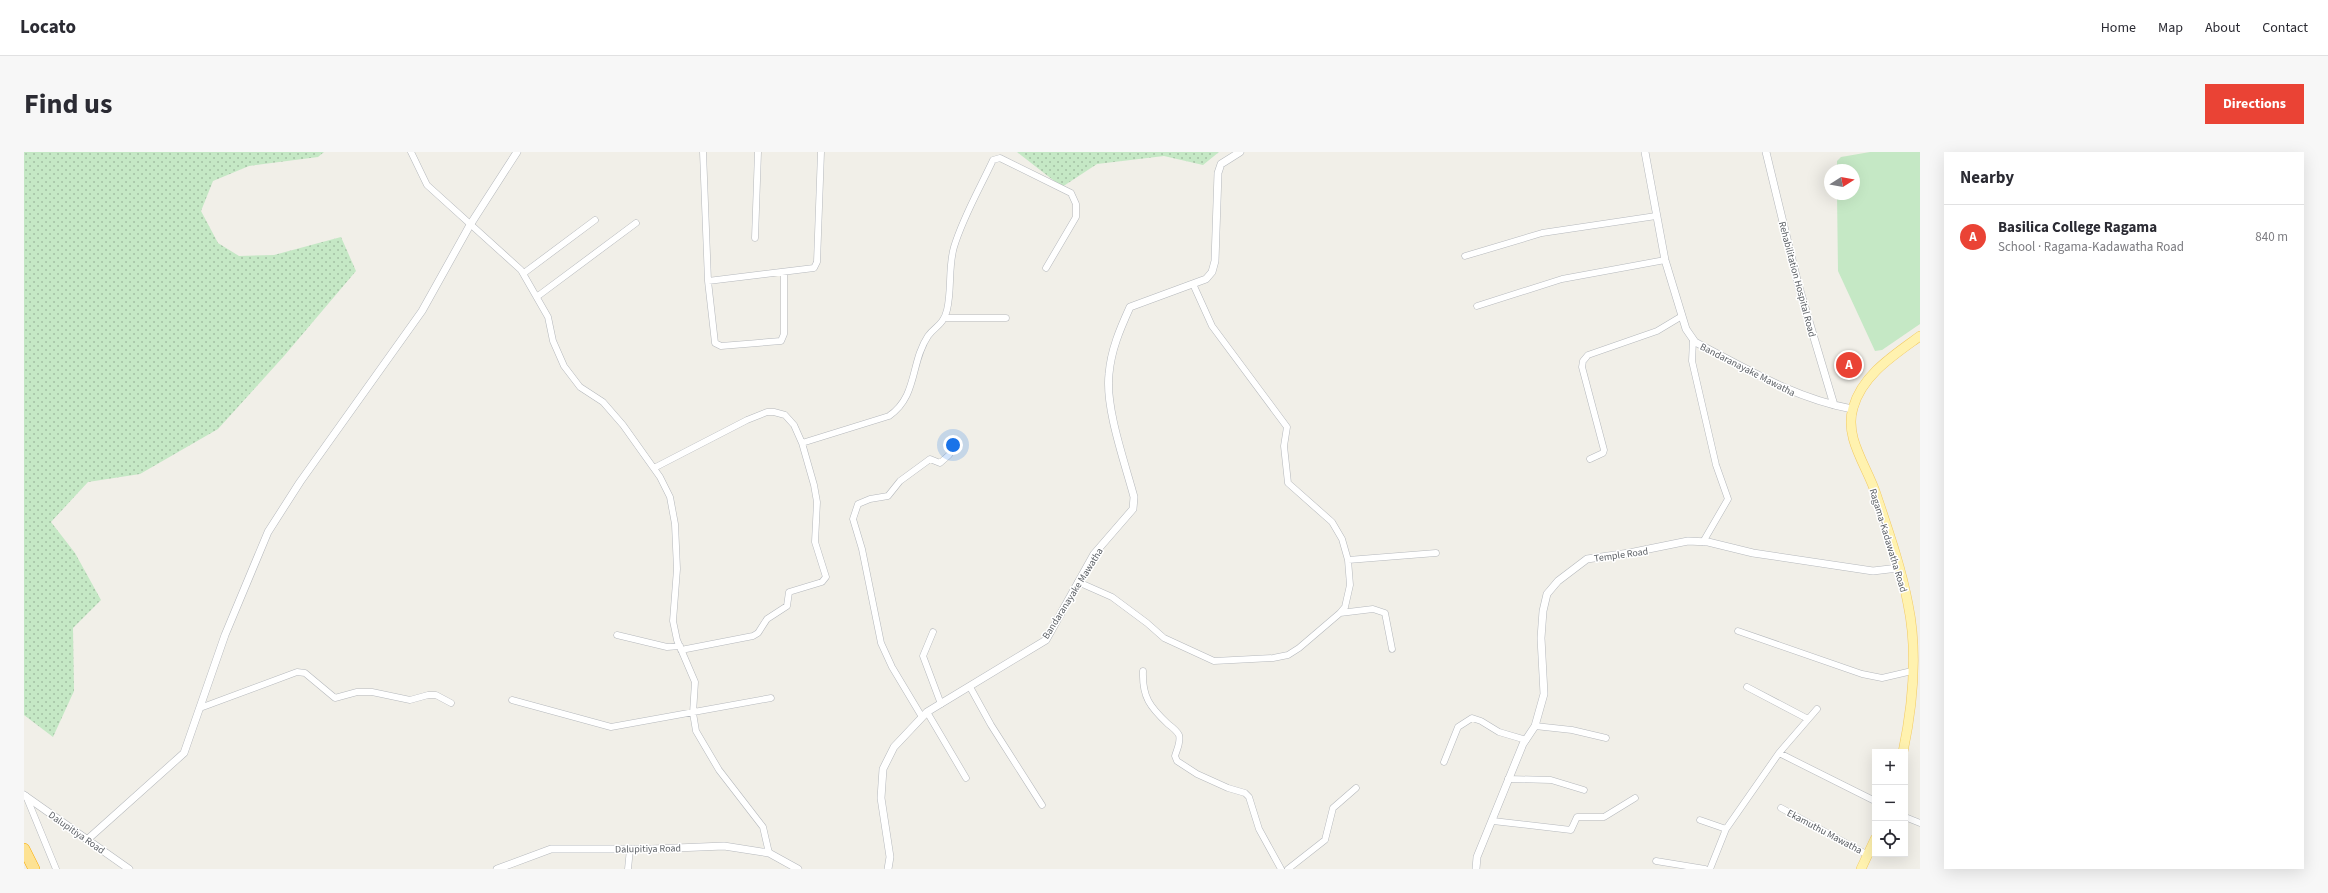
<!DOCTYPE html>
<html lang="en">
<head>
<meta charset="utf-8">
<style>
	body { margin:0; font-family:"Source Sans 3",sans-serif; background:#f7f7f7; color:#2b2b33 }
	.controls { position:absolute; right:12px; bottom:12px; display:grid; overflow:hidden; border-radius:0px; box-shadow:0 4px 16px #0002 }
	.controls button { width:36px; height:36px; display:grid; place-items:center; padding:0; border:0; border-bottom:1px solid #e1e1e2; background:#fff; color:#2b2b33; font:20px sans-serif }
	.compass { position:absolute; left:1800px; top:12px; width:36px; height:36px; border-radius:50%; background:#fff; box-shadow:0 4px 16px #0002; rotate:79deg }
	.you { position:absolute; left:929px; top:293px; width:14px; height:14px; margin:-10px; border:3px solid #fff; border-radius:50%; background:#1a73e8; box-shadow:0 0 0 6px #1a73e833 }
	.badge { display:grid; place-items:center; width:26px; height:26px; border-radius:50%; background:#ea4335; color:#fff; font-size:13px; font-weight:700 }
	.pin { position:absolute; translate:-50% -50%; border:2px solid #fff; box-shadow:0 1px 4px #0006 }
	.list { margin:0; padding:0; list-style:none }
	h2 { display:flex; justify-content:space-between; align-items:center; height:52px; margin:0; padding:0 16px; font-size:17px }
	h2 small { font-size:13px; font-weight:400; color:#7c7c81 }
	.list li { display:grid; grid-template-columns:26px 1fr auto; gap:12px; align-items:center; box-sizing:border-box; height:64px; padding:0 16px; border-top:1px solid #e1e1e2 }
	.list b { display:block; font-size:15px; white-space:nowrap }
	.list p { margin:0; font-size:13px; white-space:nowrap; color:#7c7c81 }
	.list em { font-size:13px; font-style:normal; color:#7c7c81 }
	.icon { flex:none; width:22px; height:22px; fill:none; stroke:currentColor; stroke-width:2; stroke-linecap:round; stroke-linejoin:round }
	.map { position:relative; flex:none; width:1896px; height:717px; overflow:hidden; border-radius:0px }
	header { display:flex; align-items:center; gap:24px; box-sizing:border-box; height:56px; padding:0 20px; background:#fff; border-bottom:1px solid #e1e1e2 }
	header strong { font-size:19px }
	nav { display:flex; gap:22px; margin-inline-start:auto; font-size:14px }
	.intro { display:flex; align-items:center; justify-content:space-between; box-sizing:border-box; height:96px; padding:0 24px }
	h1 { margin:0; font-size:28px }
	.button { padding:10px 18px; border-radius:0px; background:#ea4335; color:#fff; font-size:14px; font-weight:700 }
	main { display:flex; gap:24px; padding:0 24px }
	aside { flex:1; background:#fff; border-radius:0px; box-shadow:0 4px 16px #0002 }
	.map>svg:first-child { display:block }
	.grass { fill:url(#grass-dots) }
	.park { fill:#c5e8c5 }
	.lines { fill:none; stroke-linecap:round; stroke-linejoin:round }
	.minor-casing { stroke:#b5b8bc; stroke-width:7 }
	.tertiary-casing { stroke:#b5b8bc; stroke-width:8 }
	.primary-casing { stroke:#f2c960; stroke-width:10 }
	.motorway-casing { stroke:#f9ab00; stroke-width:12 }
	.minor { stroke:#fff; stroke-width:6 }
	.tertiary { stroke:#fff; stroke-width:7 }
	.primary { stroke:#fff2af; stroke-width:9 }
	.motorway { stroke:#fde293; stroke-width:11 }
	.labels { text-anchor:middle; stroke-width:3; stroke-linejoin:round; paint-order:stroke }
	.street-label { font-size:10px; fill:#5f6368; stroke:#fff }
</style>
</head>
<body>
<header>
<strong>Locato</strong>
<nav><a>Home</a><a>Map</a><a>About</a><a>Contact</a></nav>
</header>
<div class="intro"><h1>Find us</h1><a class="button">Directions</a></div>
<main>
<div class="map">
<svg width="1896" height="717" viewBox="0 0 1896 717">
	<defs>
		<pattern id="grass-dots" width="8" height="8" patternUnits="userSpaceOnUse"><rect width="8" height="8" fill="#c5e8c5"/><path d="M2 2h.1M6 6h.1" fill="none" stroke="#a3c0a4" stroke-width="1.8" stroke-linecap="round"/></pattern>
	</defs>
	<rect width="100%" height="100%" fill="#f1efe8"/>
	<path class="grass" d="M0 0H300L294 5 225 14 189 29 177 59 194 91 215 104 250 103 317 85 332 119 260 204 194 277 116 322 64 330 27 370 51 401 77 448 49 476 50 539 29 585 0 563Z
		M993 0H1195L1179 13 1140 4 1073 12 1038 35Z"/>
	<path class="park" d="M1846 0H1896V172L1858 198 1851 199 1814 119 1813 42H1830V18H1813V9L1817 5Z"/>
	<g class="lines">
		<g class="minor-casing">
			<path id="minor" d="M387 0 403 33 497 118 524 165 529 189 540 214 556 235 579 250 599 273 636 325 646 345 651 372 653 417 649 469 653 488 671 530 669 561 672 579 695 618 739 675 745 701
				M679 0 684 129 691 191 697 194 757 189 760 182V120
				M731 86 734 0
				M1441 104 1518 81 1632 64
				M500 121 571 68
				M684 129 790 116 793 110 797 0
				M514 144 612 71
				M1453 154 1538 127 1641 108
				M921 166H982
				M1669 188 1668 209 1692 313 1704 347 1679 390
				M778 291 865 264C894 244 886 211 904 184 911 174 919 174 923 158 928 137 924 115 930 95 939 65 956 36 969 8L976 6 1047 41 1052 52V65L1022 116
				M1566 307 1579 301 1580 298 1558 215 1559 209 1564 203 1633 179 1658 164
				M630 316 723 268 743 260H750L761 263 770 273 778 291 790 333 793 350 791 390 802 425 798 430 765 440 763 454 743 467 734 481 729 484 657 498
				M1324 408 1412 401
				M1054 430 1088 445 1123 471 1140 486 1190 509 1249 506 1264 503 1275 496 1316 461 1321 455 1326 433 1324 408 1318 387 1308 370 1264 331 1260 294 1263 275 1188 174 1169 132
				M1316 461 1349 457 1361 461 1368 497
				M1714 479 1838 522 1858 526 1888 519
				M909 480 899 504 917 552
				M593 483 643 495 656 494
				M1119 519C1118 545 1126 555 1144 572 1148 575 1153 579 1155 583 1157 590 1153 597 1151 604L1153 609 1173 622 1204 636 1221 641 1225 645 1235 677 1257 717
				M946 535 967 573 1018 653
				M1723 535 1784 567
				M488 548 587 575 747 546
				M176 556 273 520 281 521 311 546 333 540H348L386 548 404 543H412L427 551
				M903 560 942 626
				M898 565 868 515 857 491 838 397 829 367 834 352 846 347 864 344 876 329 902 310 906 307 916 311 925 303
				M1511 574 1548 578 1582 586
				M1755 601 1851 649
				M1420 610 1434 575 1448 566 1457 569 1475 580 1502 588
				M1484 627 1527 628 1560 638
				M2 644 32 717
				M1757 656 1844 703
				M1881 665 1896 671
				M1676 668 1702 677 1686 717
				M1469 669 1547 678 1553 665H1580L1611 646
				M1702 677 1755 601 1793 557
				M1632 709 1681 717
				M604 717 606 697
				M1264 717 1301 688 1309 656 1332 636"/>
		</g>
		<g class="tertiary-casing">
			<path id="tertiary" d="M1621 0 1641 108 1662 177 1671 190C1723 217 1770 246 1828 257
				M1742 0 1774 132 1810 253
				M0 643 105 717
				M64 687 160 601 201 483 244 380 276 330 398 159 446 73 493 0
				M473 717 527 697H628L700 694 745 701 774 717
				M864 717 866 705 857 646 859 617 870 595 903 560 1022 488 1070 402 1109 357 1110 345C1101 311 1081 256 1085 222 1087 198 1096 177 1106 155L1182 127 1188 120 1191 109 1194 21 1197 12 1216 0
				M1452 717 1453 705 1499 592 1511 574 1520 542 1517 486 1519 459 1523 442 1534 429 1563 407 1605 401 1664 389 1684 390 1729 401 1849 419 1874 416"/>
		</g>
		<g class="primary-casing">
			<path id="primary" d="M1879 600C1889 552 1894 500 1884 452 1877 415 1864 378 1852 342 1843 314 1820 286 1829 256 1838 223 1870 203 1896 184
				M1837 717 1851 687"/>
		</g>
		<g class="motorway-casing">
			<path id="motorway" d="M0 697 10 717"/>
		</g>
		<use href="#minor" class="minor"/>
		<use href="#tertiary" class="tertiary"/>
		<use href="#primary" class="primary"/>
		<use href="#motorway" class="motorway"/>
	</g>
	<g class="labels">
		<g class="street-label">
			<text transform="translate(1774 127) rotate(75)" y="4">Rehabilitation Hospital Road</text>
			<text transform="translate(1724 217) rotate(27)" y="4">Bandaranayake Mawatha</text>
			<text transform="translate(1865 388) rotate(73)" y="4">Ragama-Kadawatha Road</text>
			<text transform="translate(1597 402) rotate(-8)" y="4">Temple Road</text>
			<text transform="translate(1048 441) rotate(-58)" y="4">Bandaranayake Mawatha</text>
			<text transform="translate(1801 679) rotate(28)" y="4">Ekamuthu Mawatha</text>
			<text transform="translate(53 680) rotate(35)" y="4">Dalupitiya Road</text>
			<text transform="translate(624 696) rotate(-1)" y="4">Dalupitiya Road</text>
		</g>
	</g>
</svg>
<div class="controls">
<button>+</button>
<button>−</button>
<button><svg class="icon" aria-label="locate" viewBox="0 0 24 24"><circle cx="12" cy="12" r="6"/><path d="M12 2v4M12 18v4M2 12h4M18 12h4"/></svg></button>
</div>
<svg class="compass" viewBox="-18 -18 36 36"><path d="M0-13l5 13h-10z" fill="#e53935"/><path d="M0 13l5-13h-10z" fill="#7c7c81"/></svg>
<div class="you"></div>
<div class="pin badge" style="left:1825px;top:213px">A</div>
</div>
<aside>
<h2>Nearby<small></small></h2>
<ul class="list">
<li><span class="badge">A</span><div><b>Basilica College Ragama</b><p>School · Ragama-Kadawatha Road</p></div><em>840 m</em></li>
</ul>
</aside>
</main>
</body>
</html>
